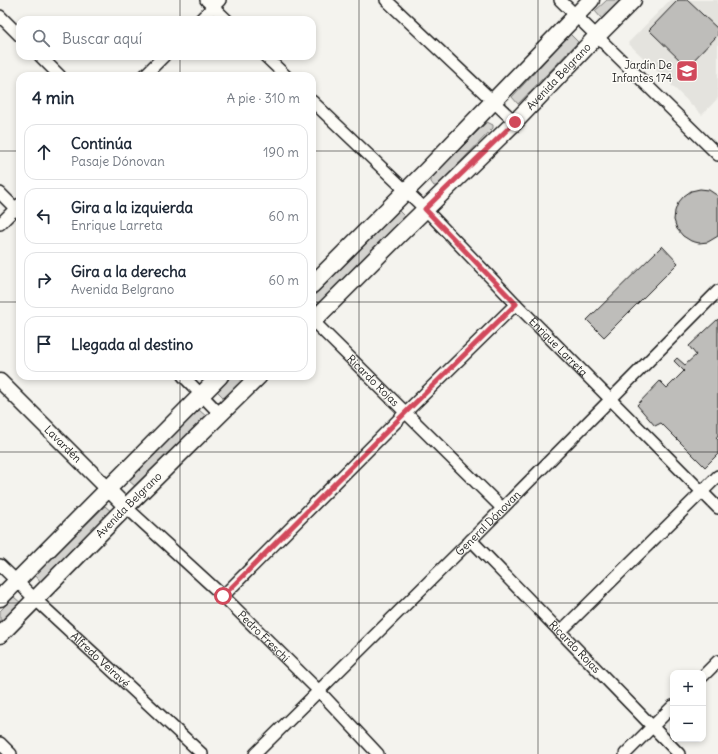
<!DOCTYPE html>
<html lang="es">
<head>
<meta charset="utf-8">
<style>
	body { margin:0; font-family:Delius,sans-serif; background:#f2f2f3; color:#1f2937 }
	.controls { position:absolute; right:12px; bottom:12px; display:grid; overflow:hidden; border-radius:8px; box-shadow:0 2px 6px #0003 }
	.controls button { width:36px; height:36px; display:grid; place-items:center; padding:0; border:0; border-bottom:1px solid #e0e1e3; background:#fff; color:#1f2937; font:20px sans-serif }
	.stop { position:absolute; width:12px; height:12px; margin:-9px; border:3px solid #d1495b; border-radius:50%; background:#fff }
	.stop.end { background:#d1495b; border-color:#fff; box-shadow:0 1px 4px #0008 }
	.list { margin:0; padding:0; list-style:none }
	h2 { display:flex; justify-content:space-between; align-items:center; height:52px; margin:0; padding:0 16px; font-size:17px }
	h2 small { font-size:13px; font-weight:400; color:#747a83 }
	.list li { display:grid; grid-template-columns:26px 1fr auto; gap:12px; align-items:center; box-sizing:border-box; height:56px; margin:0 8px 8px; padding:0 8px; border:1px solid #e0e1e3; border-radius:12px }
	.list b { display:block; font-size:15px; white-space:nowrap }
	.list p { margin:0; font-size:13px; white-space:nowrap; color:#747a83 }
	.list em { font-size:13px; font-style:normal; color:#747a83 }
	.icon { flex:none; width:22px; height:22px; fill:none; stroke:currentColor; stroke-width:2; stroke-linecap:round; stroke-linejoin:round }
	.map { position:relative; flex:none; width:718px; height:754px; overflow:hidden }
	.search { position:absolute; background:#fff; box-shadow:0 2px 6px #0003; left:16px; top:16px; width:300px; height:44px; display:flex; align-items:center; gap:10px; box-sizing:border-box; padding:0 14px; border-radius:12px; color:#747a83; font-size:15px }
	.panel { position:absolute; background:#fff; box-shadow:0 2px 6px #0003; left:16px; top:72px; width:300px; height:308px; border-radius:12px }
	.map>svg:first-child { display:block }
	.built { fill:#e4e3de }
	.green { fill:#d4d3cf; stroke:#787876 }
	.building { fill:#bebdba; stroke:#1c1c1c }
	.lines { fill:none; stroke-linecap:round; stroke-linejoin:round }
	.minor-casing { stroke:#1c1c1c; stroke-width:14 }
	.tertiary-casing { stroke:#1c1c1c; stroke-width:17 }
	.secondary-casing { stroke:#1c1c1c; stroke-width:19 }
	.minor { stroke:#fdfcf7; stroke-width:11 }
	.tertiary { stroke:#fdfcf7; stroke-width:14 }
	.secondary { stroke:#fdfcf7; stroke-width:16 }
	.route { stroke:#d1495b; stroke-width:5 }
	.grid { fill:none; stroke:#1c1c1c; stroke-width:1; stroke-opacity:0.55 }
	.labels { text-anchor:middle; stroke-width:3; stroke-linejoin:round; paint-order:stroke }
	.poi-label { font-size:11px; fill:#1c1c1c; stroke:#fdfcf7; text-anchor:end }
	.street-label { font-size:11px; fill:#1c1c1c; stroke:#fdfcf7 }
</style>
</head>
<body>
<div class="map">
<svg width="718" height="754" viewBox="0 0 718 754">
	<rect width="100%" height="100%" fill="#f4f3ee"/>
	<filter id="ink" filterUnits="userSpaceOnUse"><feTurbulence type="fractalNoise" baseFrequency=".025" numOctaves="2"/><feDisplacementMap in="SourceGraphic" scale="8" xChannelSelector="R" yChannelSelector="G"/><feConvolveMatrix kernelMatrix="1 2 1 2 8 2 1 2 1" color-interpolation-filters="sRGB"/></filter>
	<g filter="url(#ink)">
		<path class="built" d="M670 0H718V98L702 115 628 43Z"/>
		<path class="green" d="M607 0H621L602 19 595 11Z
			M570 34 578 42 518 104 512 97Z
			M487 122 493 125V128L437 186H434L431 182V178Z
			M398 210 406 218 319 304 316 303 313 300V297Z
			M232 376H248L225 399 217 391Z
			M199 410 207 417 136 487 128 480Z
			M105 506 113 513 42 583 35 575Z
			M14 597 22 604 0 626V611Z"/>
		<path class="building" d="M678 0H687L718 29V35L687 67 649 30Z
			M700 189 709 190 718 196V236L708 242 699 243 691 241 683 236 677 229 674 220 675 211 678 203 684 196 691 191Z
			M662 246 678 263 604 337 587 320Z
			M718 319V435L716 438 718 440V454L705 467 661 423 655 426 637 405 660 381 667 388 684 371 674 361 677 358 685 365 696 355 689 346Z"/>
		<g class="lines">
			<g class="minor-casing">
				<g id="minor">
					<path d="M206 0 227 20"/>
					<path d="M386 0 515 122"/>
					<path d="M560 0 718 155"/>
					<path d="M0 16 20 36"/>
					<path d="M200 20 220 0"/>
					<path d="M40 56 60 76"/>
					<path d="M265 56 286 76"/>
					<path d="M144 76 164 56"/>
					<path id="s1" d="M312 101 425 209 516 304 718 508"/>
					<path d="M0 193 20 213"/>
					<path d="M0 224 20 204"/>
					<path id="s2" d="M312 320 502 508"/>
					<path d="M183 376 221 415"/>
					<path id="s3" d="M126 507 223 596 319 691 378 754"/>
					<path id="s4" d="M471 540 679 754"/>
					<path id="s5" d="M0 565 35 599 202 754"/>
					<path d="M223 596 406 412 516 304"/>
					<path d="M560 632 718 476"/>
					<path d="M703 676 718 661"/>
					<path d="M0 743 11 754"/>
					<path id="s6" d="M255 754 471 540 718 291"/>
					<path d="M625 754 673 706"/>
				</g>
			</g>
			<g class="tertiary-casing">
				<g id="tertiary">
					<path id="s7" d="M0 381 126 507"/>
				</g>
			</g>
			<g class="secondary-casing">
				<g id="secondary">
					<path d="M312 285 427 170 591 0"/>
					<path id="s8" d="M312 322 400 234 515 122 597 36 633 0"/>
					<path d="M0 598 220 376"/>
					<path id="s9" d="M0 635 126 507 259 376"/>
				</g>
			</g>
			<use href="#minor" class="minor"/>
			<use href="#tertiary" class="tertiary"/>
			<use href="#secondary" class="secondary"/>
		</g>
	</g>
	<g class="lines" filter="url(#ink)">
		<path class="route" d="M223 596 406 412 516 304 425 209 515 122"/>
	</g>
	<path class="grid" d="M180 0V20M359 0V754M538 0V754M180 56V76M0 151H20M312 151H718M0 302H20M312 302H718M180 376V754M0 452H718M0 603H718"/>
	<defs>
		<g id="school-square" transform="scale(1.15)"><rect x="-9" y="-9" width="18" height="18" rx="4" fill="#d1495b" stroke="#fdfcf7"/><path d="M0-5L7-2L0 1L-7-2ZM-4 1L0 2.5L4 1V4Q0 6-4 4Z" fill="#fff"/></g>
	</defs>
	<g fill-rule="evenodd">
		<use href="#school-square" x="687" y="71"/>
	</g>
	<g class="labels">
		<g class="poi-label">
			<text x="672" y="69">Jardín De<tspan x="672" dy="13">Infantes 174</tspan></text>
		</g>
		<g class="street-label">
			<text dy="4" stroke="none"><textPath href="#s8" startOffset="348">Avenida Belgrano</textPath></text>
			<text dy="4" stroke="none"><textPath href="#s1" startOffset="348">Enrique Larreta</textPath></text>
			<text dy="4" stroke="none"><textPath href="#s2" startOffset="86">Ricardo Rojas</textPath></text>
			<text dy="4" stroke="none"><textPath href="#s7" startOffset="89">Lavardén</textPath></text>
			<text dy="4" stroke="none"><textPath href="#s9" startOffset="183">Avenida Belgrano</textPath></text>
			<text dy="4" stroke="none"><textPath href="#s6" startOffset="328">General Dónovan</textPath></text>
			<text dy="4" stroke="none"><textPath href="#s3" startOffset="189">Pedro Freschi</textPath></text>
			<text dy="4" stroke="none"><textPath href="#s4" startOffset="149">Ricardo Rojas</textPath></text>
			<text dy="4" stroke="none"><textPath href="#s5" startOffset="138">Alfredo Veiravé</textPath></text>
		</g>
	</g>
</svg>
<div class="controls">
<button>+</button>
<button>−</button>
</div>
<div class="stop" style="left:223px;top:596px"></div>
<div class="stop end" style="left:515px;top:122px"></div>
<div class="search"><svg class="icon" aria-label="search" viewBox="0 0 24 24"><circle cx="10" cy="10" r="6"/><path d="M15 15l6 6"/></svg>Buscar aquí</div>
<section class="panel">
<h2>4 min<small>A pie · 310 m</small></h2>
<ul class="list">
<li><svg class="icon" aria-label="ahead" viewBox="0 0 24 24"><path d="M12 20V5M6 11l6-6 6 6"/></svg><div><b>Continúa</b><p>Pasaje Dónovan</p></div><em>190 m</em></li>
<li><svg class="icon" aria-label="left" viewBox="0 0 24 24"><path d="M17 20v-9H6M10 6l-5 5 5 5"/></svg><div><b>Gira a la izquierda</b><p>Enrique Larreta</p></div><em>60 m</em></li>
<li><svg class="icon" aria-label="right" viewBox="0 0 24 24"><path d="M7 20v-9h11M14 6l5 5-5 5"/></svg><div><b>Gira a la derecha</b><p>Avenida Belgrano</p></div><em>60 m</em></li>
<li><svg class="icon" aria-label="arrive" viewBox="0 0 24 24"><path d="M6 21V4h12l-3 4 3 4H6"/></svg><div><b>Llegada al destino</b></div></li>
</ul>
</section>
</div>
</body>
</html>
